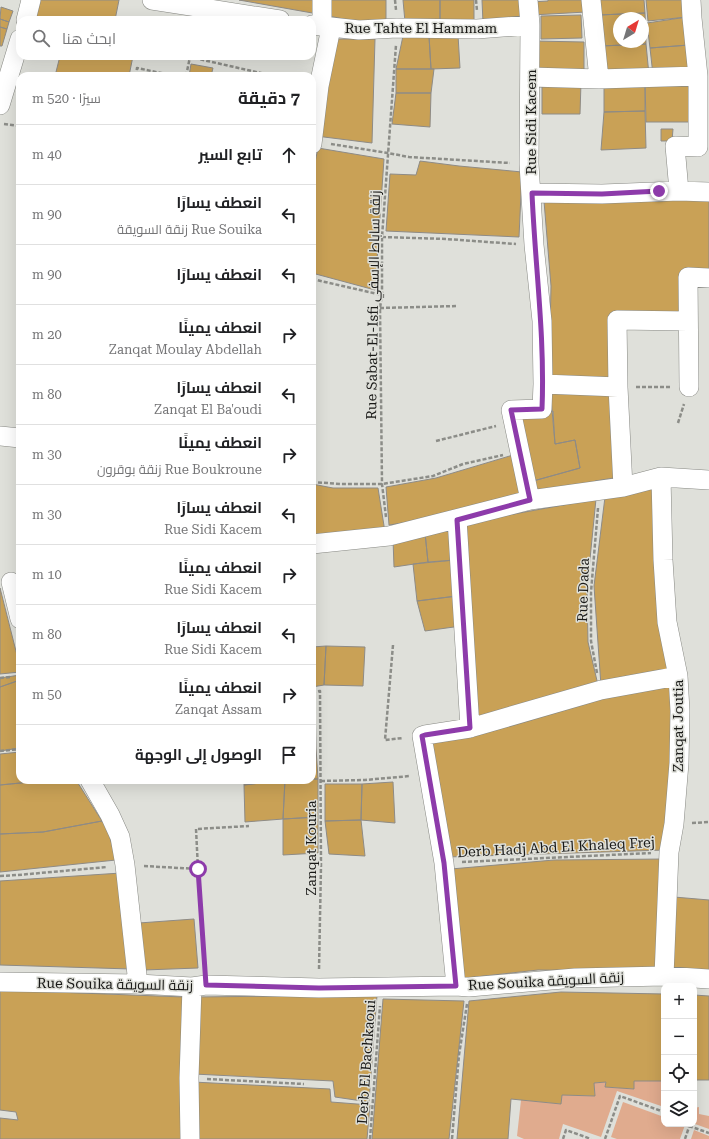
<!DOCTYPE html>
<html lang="ar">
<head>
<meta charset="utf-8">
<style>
	body { margin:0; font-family:"Roboto Serif",Cairo,serif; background:#f2f2f2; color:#202124; direction:rtl }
	.controls { position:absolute; right:12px; bottom:12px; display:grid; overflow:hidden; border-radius:8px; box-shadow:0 4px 16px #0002 }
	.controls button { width:36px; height:36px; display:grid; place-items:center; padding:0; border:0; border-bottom:1px solid #e0e0e0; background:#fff; color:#202124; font:20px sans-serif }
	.compass { position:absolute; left:613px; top:12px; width:36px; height:36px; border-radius:50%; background:#fff; box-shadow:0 4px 16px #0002; rotate:38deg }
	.stop { position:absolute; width:12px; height:12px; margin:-9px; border:3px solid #8d3baa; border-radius:50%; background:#fff }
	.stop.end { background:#8d3baa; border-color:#fff; box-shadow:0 1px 4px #0008 }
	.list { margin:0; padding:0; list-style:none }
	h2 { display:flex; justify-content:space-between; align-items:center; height:52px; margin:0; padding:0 16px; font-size:17px }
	h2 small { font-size:13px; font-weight:400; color:#757577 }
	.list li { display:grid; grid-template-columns:26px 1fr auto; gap:12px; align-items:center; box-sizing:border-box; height:60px; padding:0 16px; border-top:1px solid #e0e0e0 }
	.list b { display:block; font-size:15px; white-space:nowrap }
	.list p { margin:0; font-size:13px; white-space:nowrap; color:#757577 }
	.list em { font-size:13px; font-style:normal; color:#757577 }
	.icon { flex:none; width:22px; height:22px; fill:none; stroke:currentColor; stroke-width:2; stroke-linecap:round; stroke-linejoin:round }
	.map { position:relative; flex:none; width:709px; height:1139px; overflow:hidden; direction:ltr }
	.search { position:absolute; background:#fff; box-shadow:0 4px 16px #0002; left:16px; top:16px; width:300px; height:44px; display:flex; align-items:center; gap:10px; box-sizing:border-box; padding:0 14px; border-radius:12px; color:#757577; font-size:15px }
	.panel { position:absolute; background:#fff; box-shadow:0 4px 16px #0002; left:16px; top:72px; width:300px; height:712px; border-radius:12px; direction:rtl }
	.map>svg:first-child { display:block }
	.green { fill:#e0ab8e }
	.building { fill:#c9a156; stroke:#8e8b86; fill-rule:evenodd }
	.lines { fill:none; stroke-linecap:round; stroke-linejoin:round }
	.street-casing { stroke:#878883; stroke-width:20 }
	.path { stroke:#8c8d88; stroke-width:2.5; stroke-dasharray:4 2; stroke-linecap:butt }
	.street { stroke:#fff; stroke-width:19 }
	.route { stroke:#8d3baa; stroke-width:5 }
	.labels { text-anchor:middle; stroke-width:3; stroke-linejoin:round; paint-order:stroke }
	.street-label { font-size:14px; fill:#191917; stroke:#dfe0da }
</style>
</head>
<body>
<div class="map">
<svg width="709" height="1139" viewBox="0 0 709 1139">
	<rect width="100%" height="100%" fill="#dfe0da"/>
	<path class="green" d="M634 1081H664V1107L617 1091 601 1137 563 1124 559 1139H524L517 1136 521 1100 561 1104 562 1095 595 1096 594 1083 606 1082 605 1087 634 1089Z
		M623 1102 664 1117V1124L685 1125 680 1139H617L611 1137Z
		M699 1107V1114L709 1116V1129L695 1124 697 1118 694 1117V1108Z
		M694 1130 709 1136V1139H691Z"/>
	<path class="building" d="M39 0H119L115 20H35Z
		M239 0H318V14Z
		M324 0H386V19L363 23 324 15Z
		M403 0H440V23L405 22Z
		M440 0H474V25L440 23Z
		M482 0H524V22L483 23Z
		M548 0H585L586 12 532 15 531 2 548 1Z
		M599 0H644L645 13 599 15Z
		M646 0H686L687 17 648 21Z
		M1 7 13 11 9 22 0 19Z
		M645 13 646 44 601 46 599 15ZM619 18H643V42H619Z
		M581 15 582 38 541 39V16Z
		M687 17 689 45 650 48 647 23Z
		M0 19 9 22 7 29 0 27Z
		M0 27 7 29 2 46H0Z
		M458 35 460 68 431 69 429 36Z
		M403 36H429L431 69H396Z
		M334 39H375L372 143 316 136Z
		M534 41 584 42V73L533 72Z
		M646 44 649 75 604 74 601 46Z
		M689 45 691 73 653 75 650 48Z
		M60 56H133L129 76H55Z
		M191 64 213 68 211 76H189Z
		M396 69H434L431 93H396Z
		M542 81 581 82 580 114H542Z
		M604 81 645 82V111L604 112Z
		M645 82H689L690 122H646Z
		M396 93H431L430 127 392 124Z
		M645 111 646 148 601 150 604 112Z
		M661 129H673L672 141H661Z
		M318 148 384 159 375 290 312 273V177Z
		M420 161 459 166 522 172 519 237 386 231 390 174 416 175Z
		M709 194V275L686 277 682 319 616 315 614 384 549 380 551 286 544 201Z
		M550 387 614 389 620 477 595 481 596 488 531 496 526 483 580 468 575 440 555 444Z
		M553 411 555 444 575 440 580 468 526 483 516 415Z
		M513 455 523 499 443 517 389 525 386 487 436 478Z
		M312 484 333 488H378L385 532 312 542Z
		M660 487 675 676 601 686 594 586 605 497Z
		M596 499 587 589 588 642 598 685 473 724 465 523Z
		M456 527 455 560 428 562 425 533Z
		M425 533 428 562 394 567 393 539Z
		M455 560 457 596 417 601 413 564Z
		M0 588 20 667V672L0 674Z
		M457 596 461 626 425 631 417 601Z
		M326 646 324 685 312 687V647Z
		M326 646 365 647 363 686 324 685Z
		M20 675V680L0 687V678Z
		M20 680V748L0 751V687Z
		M673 685 671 777 665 850 448 857 426 738 607 692Z
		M312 698H315L316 748 312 747Z
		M312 747 316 748 318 779H312Z
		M20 752V780H51L0 785V754Z
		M312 779H318V817L283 819 285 780Z
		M51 780H76L102 821 43 832 0 834V785Z
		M244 780H284L244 785Z
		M285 780 283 819 245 822 244 785Z
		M393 782 395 823 361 820 362 784Z
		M325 784H362L361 820 325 821Z
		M318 817V853L283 855V819Z
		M361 820 365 856 329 854 325 821Z
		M102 821 108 830 116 860 0 872V834L43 832Z
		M665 859 664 971 538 970 457 979 451 869 554 860Z
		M121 873 131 969 0 965V881Z
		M674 897 709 900V973L671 969Z
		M194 919 198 968 144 970 139 923Z
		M0 990 184 997 186 1139H0V1118L18 1120 16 1112 0 1110Z
		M561 992 664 994V1081H634V1089L605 1087 606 1082 594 1083 595 1096 562 1095 561 1104 511 1099 508 1139H457L469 1001Z
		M377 995 369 1102 335 1097 333 1081 194 1074 195 997Z
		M694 995 709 996V1080H694Z
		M383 999 464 1001 449 1139H372Z
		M193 1082 330 1089 331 1102 370 1105 367 1139H193Z"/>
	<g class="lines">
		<g class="street-casing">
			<path id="street" d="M152 0 280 20
				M322 0V26
				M528 0 530 25 529 164 534 245 542 321 543 384 542 409 511 410 530 500
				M591 0 599 79
				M691 0 692 18 698 76V147L675 146 679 191 709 192
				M26 20 31 0
				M312 25 359 30 397 28 477 29 530 25
				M531 77 599 79 698 76
				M0 105 20 39
				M312 144 319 86 331 28
				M532 193 602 194 679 191
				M543 384 618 387
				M689 387 688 277 709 278
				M0 436 20 438
				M661 477 663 560 667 622 678 676 680 711 679 763 674 824 669 852 664 976
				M623 487 618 387 617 320 688 321
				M457 519 470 728
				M312 544 389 536 530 500 623 487 661 477 709 480
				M11 582 20 619
				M90 780 110 815 120 837 125 865 138 984
				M0 982 138 984 192 987 206 985 319 988 456 986 469 987 575 978 664 976 709 979
				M456 986 444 863 422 736 425 735 470 728 601 690 678 676
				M190 1139 189 1078 192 987"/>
		</g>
		<path class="path" d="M395 0 396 10
			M476 0 477 11
			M136 76 137 68 175 76
			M186 76 190 57 274 76
			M4 124 20 126
			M331 144 388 153 409 157 510 163
			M382 237 446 239 516 244
			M312 279 382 295
			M380 308 458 306
			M636 387H671
			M678 423 684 404
			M436 441 496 426
			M312 482 341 484H382L433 476 463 464 503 455
			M386 517 382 484 380 308 382 295V237L396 45
			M393 645 385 740 403 738
			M597 673 591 641V592L598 508
			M0 678 10 677
			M312 692 320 691 321 865 319 970
			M0 751 20 749
			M321 781 365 780 410 776
			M692 823 709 822
			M462 862 651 853
			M144 866 198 869 205 967
			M198 869 196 829 249 826
			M0 876 18 875 107 867
			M207 1079 304 1084
			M689 1126 709 1133
			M370 1139 380 1006
			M452 1139 459 1055 467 1004
			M563 1139 566 1130 591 1139
			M605 1139 620 1096 664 1112
			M685 1139 690 1124"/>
		<use href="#street" class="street"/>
	</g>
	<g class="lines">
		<path class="route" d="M198 869 206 985 319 988 456 986 444 863 422 736 425 735 470 728 457 520 530 500 511 410 542 409C545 336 535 265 532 193L602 194 659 191"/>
	</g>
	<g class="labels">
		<g class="street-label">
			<text x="421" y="33">Rue Tahte El Hammam</text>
			<text transform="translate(531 122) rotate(-90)" y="5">Rue Sidi Kacem</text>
			<text transform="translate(373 305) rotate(-89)" y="5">Rue Sabat-El-Isfi زنقة ساباط الإسفي</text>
			<text transform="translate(583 590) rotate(-88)" y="5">Rue Dada</text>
			<text transform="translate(678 726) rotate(-90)" y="5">Zanqat Joutia</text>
			<text transform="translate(556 847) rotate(-3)" y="5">Derb Hadj Abd El Khaleq Frej</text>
			<text transform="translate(311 848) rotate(-90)" y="5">Zanqat Kouria</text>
			<text transform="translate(546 981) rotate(-3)" y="5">Rue Souika زنقة السويقة</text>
			<text transform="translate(115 984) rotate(1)" y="5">Rue Souika زنقة السويقة</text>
			<text transform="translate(366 1062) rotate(-86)" y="5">Derb El Bachkaoui</text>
		</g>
	</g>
</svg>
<div class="controls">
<button>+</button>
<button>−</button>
<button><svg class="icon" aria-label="locate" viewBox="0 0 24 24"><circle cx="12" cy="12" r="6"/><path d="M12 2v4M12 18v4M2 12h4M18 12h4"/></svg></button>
<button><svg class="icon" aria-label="layers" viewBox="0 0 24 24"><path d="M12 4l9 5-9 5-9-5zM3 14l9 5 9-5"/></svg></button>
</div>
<svg class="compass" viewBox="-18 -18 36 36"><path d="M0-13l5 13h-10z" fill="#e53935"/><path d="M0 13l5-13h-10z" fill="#757577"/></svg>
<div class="stop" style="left:198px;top:869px"></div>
<div class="stop end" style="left:659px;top:191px"></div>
<div class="search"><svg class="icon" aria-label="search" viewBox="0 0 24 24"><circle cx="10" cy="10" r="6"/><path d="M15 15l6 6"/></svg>ابحث هنا</div>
<section class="panel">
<h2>7 دقيقة<small>سيرًا · 520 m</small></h2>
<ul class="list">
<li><svg class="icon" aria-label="ahead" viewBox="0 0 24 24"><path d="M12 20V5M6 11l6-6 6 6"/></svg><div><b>تابع السير</b></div><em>40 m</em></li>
<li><svg class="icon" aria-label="left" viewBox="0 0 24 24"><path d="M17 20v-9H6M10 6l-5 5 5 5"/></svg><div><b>انعطف يسارًا</b><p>Rue Souika زنقة السويقة</p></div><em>90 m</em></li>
<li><svg class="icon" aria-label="left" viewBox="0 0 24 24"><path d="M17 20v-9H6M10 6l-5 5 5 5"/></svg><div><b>انعطف يسارًا</b></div><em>90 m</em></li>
<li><svg class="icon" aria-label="right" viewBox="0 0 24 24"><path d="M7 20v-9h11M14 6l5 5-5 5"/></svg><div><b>انعطف يمينًا</b><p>Zanqat Moulay Abdellah</p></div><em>20 m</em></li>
<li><svg class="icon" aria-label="left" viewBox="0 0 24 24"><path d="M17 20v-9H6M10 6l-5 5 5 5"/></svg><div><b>انعطف يسارًا</b><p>Zanqat El Ba'oudi</p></div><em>80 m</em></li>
<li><svg class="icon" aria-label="right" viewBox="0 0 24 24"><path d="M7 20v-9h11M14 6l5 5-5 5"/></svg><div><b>انعطف يمينًا</b><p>Rue Boukroune زنقة بوقرون</p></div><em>30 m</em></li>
<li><svg class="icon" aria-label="left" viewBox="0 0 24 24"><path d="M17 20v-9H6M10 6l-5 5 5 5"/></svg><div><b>انعطف يسارًا</b><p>Rue Sidi Kacem</p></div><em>30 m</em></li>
<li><svg class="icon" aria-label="right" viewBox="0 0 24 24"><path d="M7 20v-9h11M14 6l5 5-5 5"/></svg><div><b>انعطف يمينًا</b><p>Rue Sidi Kacem</p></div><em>10 m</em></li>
<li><svg class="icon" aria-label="left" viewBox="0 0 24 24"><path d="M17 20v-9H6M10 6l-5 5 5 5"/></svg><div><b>انعطف يسارًا</b><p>Rue Sidi Kacem</p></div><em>80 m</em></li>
<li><svg class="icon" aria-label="right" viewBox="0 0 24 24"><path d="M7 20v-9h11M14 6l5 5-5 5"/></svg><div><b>انعطف يمينًا</b><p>Zanqat Assam</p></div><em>50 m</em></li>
<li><svg class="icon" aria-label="arrive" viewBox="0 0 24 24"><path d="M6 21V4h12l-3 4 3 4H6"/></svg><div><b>الوصول إلى الوجهة</b></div></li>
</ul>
</section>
</div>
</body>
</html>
